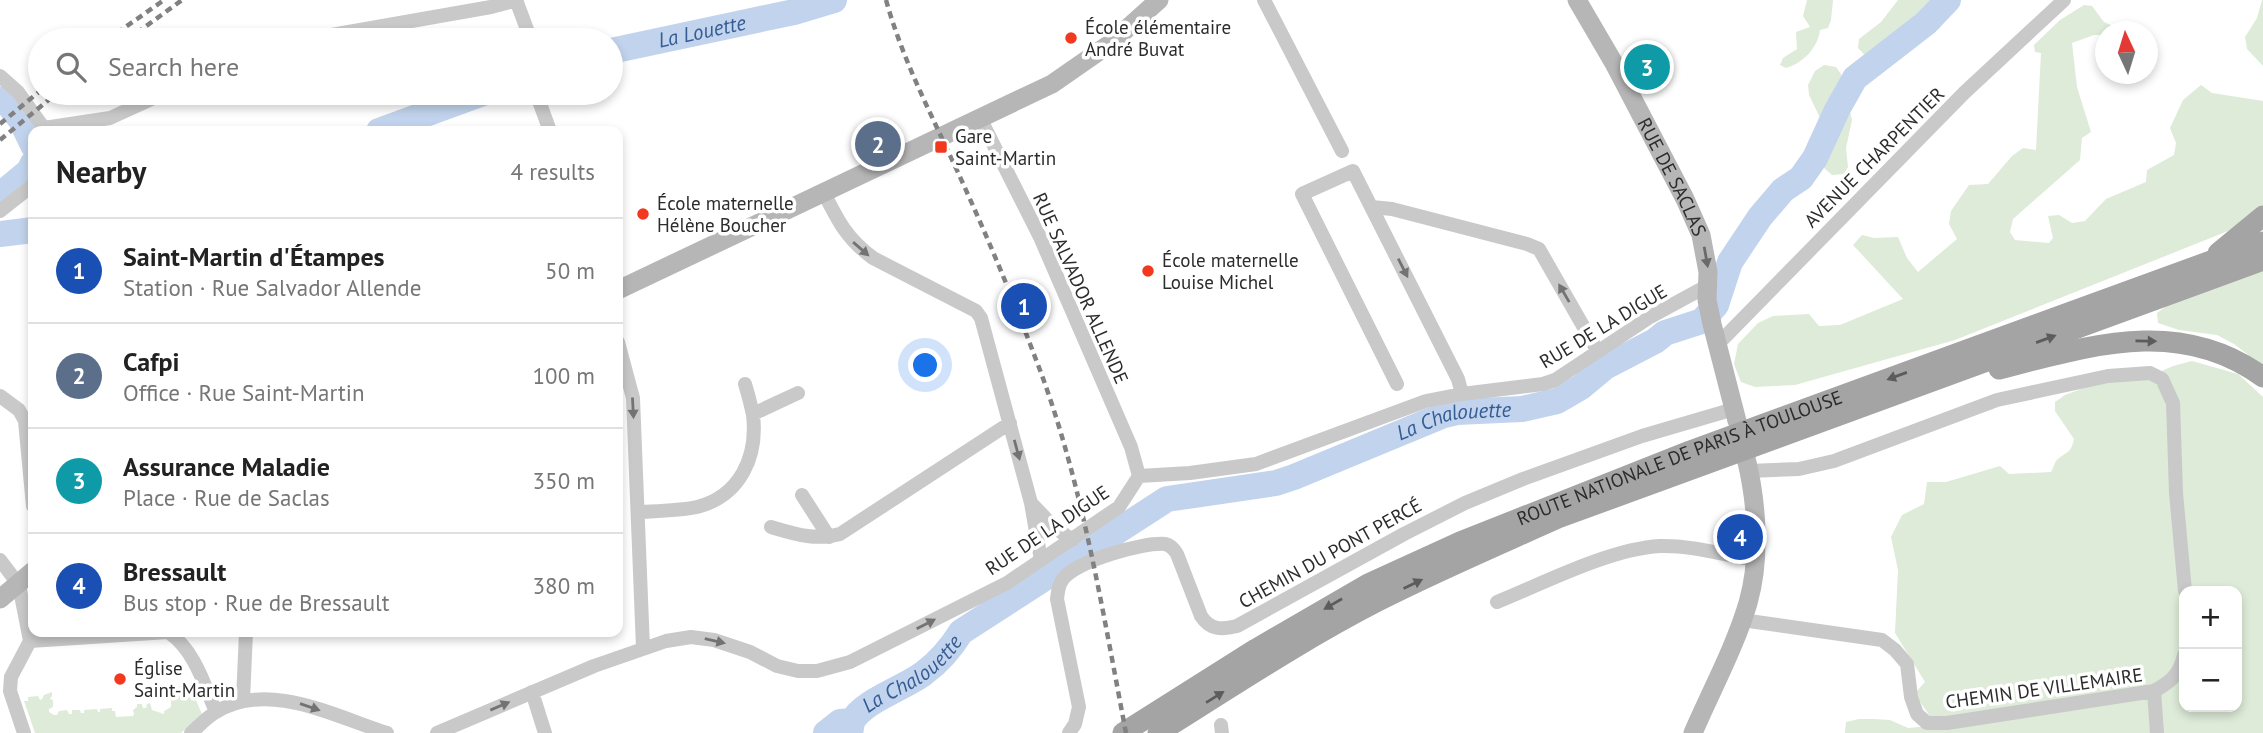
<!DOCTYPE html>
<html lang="en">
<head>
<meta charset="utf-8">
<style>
	body { margin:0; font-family:"PT Sans",sans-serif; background:#f2f2f2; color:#222 }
	.controls { position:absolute; right:21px; bottom:21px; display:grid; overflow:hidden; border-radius:14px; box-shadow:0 4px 10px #0003 }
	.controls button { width:63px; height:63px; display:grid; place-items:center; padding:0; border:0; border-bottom:2px solid #e0e0e0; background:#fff; color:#222; font:35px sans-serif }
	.compass { position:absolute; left:2095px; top:21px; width:63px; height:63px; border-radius:50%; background:#fff; box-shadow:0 4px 10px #0003; rotate:356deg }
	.you { position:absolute; left:926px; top:366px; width:24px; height:24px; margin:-18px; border:5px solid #fff; border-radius:50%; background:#1a73e8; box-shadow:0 0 0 10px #1a73e833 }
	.badge { display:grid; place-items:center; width:46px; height:46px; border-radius:50%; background:#b45309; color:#fff; font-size:23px; font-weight:700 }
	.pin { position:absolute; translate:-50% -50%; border:4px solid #fff; box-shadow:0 2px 7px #0006 }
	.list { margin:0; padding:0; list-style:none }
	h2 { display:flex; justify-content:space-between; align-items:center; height:91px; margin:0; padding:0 28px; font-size:30px }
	h2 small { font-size:23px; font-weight:400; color:#767676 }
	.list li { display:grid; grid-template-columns:46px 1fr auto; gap:21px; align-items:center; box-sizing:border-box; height:105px; padding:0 28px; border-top:2px solid #e0e0e0 }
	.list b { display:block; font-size:26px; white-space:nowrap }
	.list p { margin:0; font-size:23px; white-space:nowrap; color:#767676 }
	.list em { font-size:23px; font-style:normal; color:#767676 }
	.icon { flex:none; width:38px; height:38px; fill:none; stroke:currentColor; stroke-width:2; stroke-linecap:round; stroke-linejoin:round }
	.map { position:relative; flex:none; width:2263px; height:733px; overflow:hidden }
	.search { position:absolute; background:#fff; box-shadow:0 4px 10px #0003; left:28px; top:28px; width:595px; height:77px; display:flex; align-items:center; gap:18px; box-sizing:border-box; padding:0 24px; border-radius:38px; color:#767676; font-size:26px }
	.panel { position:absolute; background:#fff; box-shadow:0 4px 10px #0003; left:28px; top:126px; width:595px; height:511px; border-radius:14px }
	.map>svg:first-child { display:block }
	.green { fill:#deebd8; fill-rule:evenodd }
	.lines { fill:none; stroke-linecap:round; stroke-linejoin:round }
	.river { stroke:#c2d4ed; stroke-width:26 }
	.street { stroke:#c9c9c9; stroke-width:14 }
	.secondary { stroke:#b6b6b6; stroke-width:19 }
	.primary { stroke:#a4a4a4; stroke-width:21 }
	.rail { stroke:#818181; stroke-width:4.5; stroke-dasharray:7 5; stroke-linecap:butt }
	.oneway { fill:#737373 }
	.oneway2 { fill:#6a6a6a }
	.oneway3 { fill:#5c5c5c }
	.poi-dot { fill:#f2391f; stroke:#fff; stroke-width:2.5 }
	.labels { text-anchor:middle; stroke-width:7; stroke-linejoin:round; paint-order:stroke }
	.poi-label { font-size:19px; fill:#2c2c2c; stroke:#fff; text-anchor:start }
	.street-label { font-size:19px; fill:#2c2c2c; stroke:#fff }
	.water-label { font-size:21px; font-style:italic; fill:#355c93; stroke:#fff }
</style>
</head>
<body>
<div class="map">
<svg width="2263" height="733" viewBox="0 0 2263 733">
	<rect width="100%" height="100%" fill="#fff"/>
	<path class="green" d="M1807 0H1833L1831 20 1828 28 1820 30C1818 48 1803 63 1786 68L1780 65 1783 58 1797 49 1796 32 1810 27 1803 16Z
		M1898 0H1957L1939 29 1928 32 1915 16 1905 28 1894 38 1886 65 1876 67 1858 48 1859 39 1881 22Z
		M2262 0H2263V66L2247 49 2245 37 2257 18Z
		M2084 5 2092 6 2104 22 2124 31 2106 32 2105 35H2094L2072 43 2077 87 2091 132 2082 138 2080 160 2013 219 2010 232 2015 240 2049 243 2053 238 2048 216 2059 215 2072 223 2085 221 2106 199 2146 182 2147 170 2174 155 2176 143 2170 128 2183 100 2201 85 2212 93 2263 101V208L2243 225 1955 340 1795 385 1755 387 1741 382 1734 364 1738 344 1758 323 1773 316 1809 314 1819 326 1840 325 1903 299 1853 245 1862 235 1874 238 1898 237 1907 258 1918 272 1957 239 1949 224 1951 211 1969 185 1988 184 2012 156 2023 148 2036 150 2041 53 2035 52 2034 45 2060 20Z
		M1824 65 1836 67 1841 74 1852 120 1846 148 1848 167 1844 174 1832 175 1823 167 1826 149 1824 126 1809 95 1808 85 1815 71Z
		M2263 269V366L2234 344 2217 335 2179 330 2158 323 2157 313 2172 302Z
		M2192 361 2238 374 2263 397V733H1845L1846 722 1859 719H1874L1890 720 1908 728 1931 726C1933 712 1917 705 1917 691L1925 682 1895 633 1898 570 1891 537 1902 515 1924 504 1927 482H1946L2000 466 2009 474 2051 472C2052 471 2055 462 2056 461 2064 452 2071 455 2074 439L2055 411V402L2065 395 2097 383 2146 378 2173 366ZM2184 591H2237V707H2184Z
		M187 680 202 714 181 733H35L24 701H28V697L38 696 40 700 42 699 44 695 52 692V696L50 699 53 700V707L49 709V712L54 715H57L59 711 67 710 69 714H72V710H80L81 713H84V710L97 709 98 712H100V709L112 708V711H115L116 717 133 716 134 714 133 710 137 707V704H142L143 708H146L147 704 150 703 152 710 164 714V711L171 707V697L164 693 167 686 182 687Z"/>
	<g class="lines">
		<g class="river">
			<path id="s1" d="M611 51 794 12 834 0"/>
			<path d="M4 99 21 120 33 145"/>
			<path d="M379 131 483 93"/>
			<path d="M0 195 29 171 33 163"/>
			<path d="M0 234 33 230"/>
			<path d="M826 733 840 722 852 721"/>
			<path id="s2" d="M850 733C851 730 851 726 852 722 862 701 905 688 924 673 939 662 951 648 961 632L1167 499 1276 483 1294 477 1444 415 1457 412 1522 409 1557 401 1581 387 1605 367 1655 341 1665 333 1702 321 1716 305 1730 262 1760 217 1783 190 1801 178 1815 158 1837 110 1855 78 1926 23 1948 0"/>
		</g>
		<path class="street" d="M516 0 531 40
			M1264 0 1342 151
			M303 40 491 7 517 0
			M0 76 18 92 46 131
			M545 93 539 101 550 131
			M980 118 1040 237 1131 447 1139 476
			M44 128 110 118 165 93
			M824 193C838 221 847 239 873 258L976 311 981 318 1031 503 1041 560
			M1372 207 1392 209 1527 244 1539 249 1598 352
			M0 211 33 185
			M618 342 633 398 643 648
			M1717 345 1964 93 2064 0
			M1397 384 1302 194 1353 171 1458 379 1462 394
			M0 396 19 410 25 421 33 506
			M753 414 798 393
			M1749 471 1799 469 1834 461 1997 400 2108 376 2150 373 2162 379 2173 403 2176 493 2185 591
			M1139 476 1190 473 1256 464 1426 401 1462 394 1543 384 1555 380 1650 317 1707 286
			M802 495 829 537
			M1032 504 1053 526 1072 540
			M638 512C657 511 678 511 697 507 740 496 758 457 753 415 751 405 748 394 745 384
			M771 527C795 534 816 541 840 534L1010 423
			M0 560 19 585 30 641
			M1497 602C1544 583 1609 549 1660 546 1691 545 1725 555 1756 560
			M1742 620 1882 640 1895 650 1907 664 1911 697 1917 714 1927 723H1947L2154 691
			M30 641 168 632C194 649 204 684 216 712
			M532 692 545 733
			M243 700 246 632
			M1221 725 1222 733
			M24 733 10 691 11 677 30 641
			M191 733C199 726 207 717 216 712 268 680 334 716 387 733
			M437 733 594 666 666 641 691 637 714 640 750 652 777 666 798 671H817L850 662 1007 583 1119 507 1139 476
			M1069 733 1075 724 1079 707 1057 599C1058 592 1058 585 1063 579 1076 561 1143 542 1165 544 1171 545 1174 549 1177 554L1201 616C1210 630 1222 630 1237 626L1404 534 1465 503 1523 479 1642 436 1734 409
			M2157 733 2154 691C2171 682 2180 674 2184 655"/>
		<g class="secondary">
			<path id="s3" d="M1577 0 1615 65 1685 199 1701 235 1708 272 1707 300 1712 324 1737 421"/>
			<path d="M618 290 1052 84 1111 43 1159 0"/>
			<path d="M0 599 33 571"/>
			<path d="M1693 733C1711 691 1735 647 1748 603 1761 558 1757 503 1746 458"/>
		</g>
		<g class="primary">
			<path d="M2218 253 2263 216"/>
			<path d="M1999 369C2090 346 2179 316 2263 377"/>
			<path id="s4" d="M1123 733 1256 649 1368 584 1460 542 1690 451 2263 242"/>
			<path d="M1158 733C1230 688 1302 640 1378 601 1437 571 1498 545 1558 518L2263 260"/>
		</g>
		<path class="rail" d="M886 0C902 58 930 112 955 166 984 229 1011 293 1035 357 1081 475 1102 608 1126 733
			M107 40 164 0
			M127 40 182 0
			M0 124 40 91
			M0 140 57 93"/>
	</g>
	<defs><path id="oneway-solid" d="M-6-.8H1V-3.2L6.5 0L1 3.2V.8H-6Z" transform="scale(1.75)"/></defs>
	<g class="oneway">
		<use href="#oneway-solid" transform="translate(861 249) rotate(41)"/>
		<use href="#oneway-solid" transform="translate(1403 268) rotate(63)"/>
		<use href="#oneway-solid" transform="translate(1564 293) rotate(-120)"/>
		<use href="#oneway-solid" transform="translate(633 408) rotate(87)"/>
		<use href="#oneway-solid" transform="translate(1017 450) rotate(75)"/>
		<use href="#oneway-solid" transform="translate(926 624) rotate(-27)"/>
		<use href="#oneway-solid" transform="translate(715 641) rotate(13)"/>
		<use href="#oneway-solid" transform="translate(500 706) rotate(-23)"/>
		<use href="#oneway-solid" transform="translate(310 707) rotate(19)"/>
	</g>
	<use class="oneway2" href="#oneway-solid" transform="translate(1706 257) rotate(80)"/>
	<g class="oneway3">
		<use href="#oneway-solid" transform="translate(2046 339) rotate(-20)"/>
		<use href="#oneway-solid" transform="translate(2146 341) rotate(1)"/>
		<use href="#oneway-solid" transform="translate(1897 376) rotate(160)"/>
		<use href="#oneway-solid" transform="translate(1413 584) rotate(-26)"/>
		<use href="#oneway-solid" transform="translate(1333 604) rotate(150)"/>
		<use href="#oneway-solid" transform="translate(1215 697) rotate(-32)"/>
	</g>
	<g class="poi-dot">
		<circle cx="1071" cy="38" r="7"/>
		<rect x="934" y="140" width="14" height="14" rx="3.5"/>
		<circle cx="643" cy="214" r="7"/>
		<circle cx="1148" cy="271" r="7"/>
		<circle cx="120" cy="679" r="7"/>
	</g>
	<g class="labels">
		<g class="poi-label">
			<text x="1085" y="34">École élémentaire<tspan x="1085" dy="22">André Buvat</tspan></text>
			<text x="955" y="143">Gare<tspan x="955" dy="22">Saint-Martin</tspan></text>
			<text x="657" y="210">École maternelle<tspan x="657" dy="22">Hélène Boucher</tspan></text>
			<text x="1162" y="267">École maternelle<tspan x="1162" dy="22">Louise Michel</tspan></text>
			<text x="134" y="675">Église<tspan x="134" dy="22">Saint-Martin</tspan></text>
		</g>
		<g class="street-label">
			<text transform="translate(1874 157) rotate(-45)" y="7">AVENUE CHARPENTIER</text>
			<text dy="7" stroke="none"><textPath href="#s3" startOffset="201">RUE DE SACLAS</textPath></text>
			<text transform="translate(1081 288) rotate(66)" y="7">RUE SALVADOR ALLENDE</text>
			<text transform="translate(1603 326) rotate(-31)" y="7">RUE DE LA DIGUE</text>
			<text dy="7" stroke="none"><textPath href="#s4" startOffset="623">ROUTE NATIONALE DE PARIS À TOULOUSE</textPath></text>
			<text transform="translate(1047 530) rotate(-34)" y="7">RUE DE LA DIGUE</text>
			<text transform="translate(1330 553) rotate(-29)" y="7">CHEMIN DU PONT PERCÉ</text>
			<text transform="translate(2044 688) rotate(-8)" y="7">CHEMIN DE VILLEMAIRE</text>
		</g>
		<g class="water-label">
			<text dy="7" stroke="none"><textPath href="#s1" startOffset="93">La Louette</textPath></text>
			<text dy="7" stroke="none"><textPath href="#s2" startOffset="700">La Chalouette</textPath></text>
			<text dy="7" stroke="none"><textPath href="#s2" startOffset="89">La Chalouette</textPath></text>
		</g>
	</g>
</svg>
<div class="controls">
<button>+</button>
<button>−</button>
</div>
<svg class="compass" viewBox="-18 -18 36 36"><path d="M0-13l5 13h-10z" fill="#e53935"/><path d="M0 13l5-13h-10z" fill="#767676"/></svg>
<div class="you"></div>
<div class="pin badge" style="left:1024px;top:306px;background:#1a4fb4">1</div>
<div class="pin badge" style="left:878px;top:144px;background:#5c6f8a">2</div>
<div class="pin badge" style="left:1647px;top:67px;background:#0f9aa8">3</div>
<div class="pin badge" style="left:1740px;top:537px;background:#1a4fb4">4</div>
<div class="search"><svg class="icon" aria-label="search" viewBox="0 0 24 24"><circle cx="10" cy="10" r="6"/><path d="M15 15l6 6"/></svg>Search here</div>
<section class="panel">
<h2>Nearby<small>4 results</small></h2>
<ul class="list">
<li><span class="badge" style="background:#1a4fb4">1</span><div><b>Saint-Martin d'Étampes</b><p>Station · Rue Salvador Allende</p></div><em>50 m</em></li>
<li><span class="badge" style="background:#5c6f8a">2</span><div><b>Cafpi</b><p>Office · Rue Saint-Martin</p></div><em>100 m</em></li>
<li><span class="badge" style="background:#0f9aa8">3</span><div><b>Assurance Maladie</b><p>Place · Rue de Saclas</p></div><em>350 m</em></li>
<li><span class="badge" style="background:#1a4fb4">4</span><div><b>Bressault</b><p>Bus stop · Rue de Bressault</p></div><em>380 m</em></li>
</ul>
</section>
</div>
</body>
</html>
